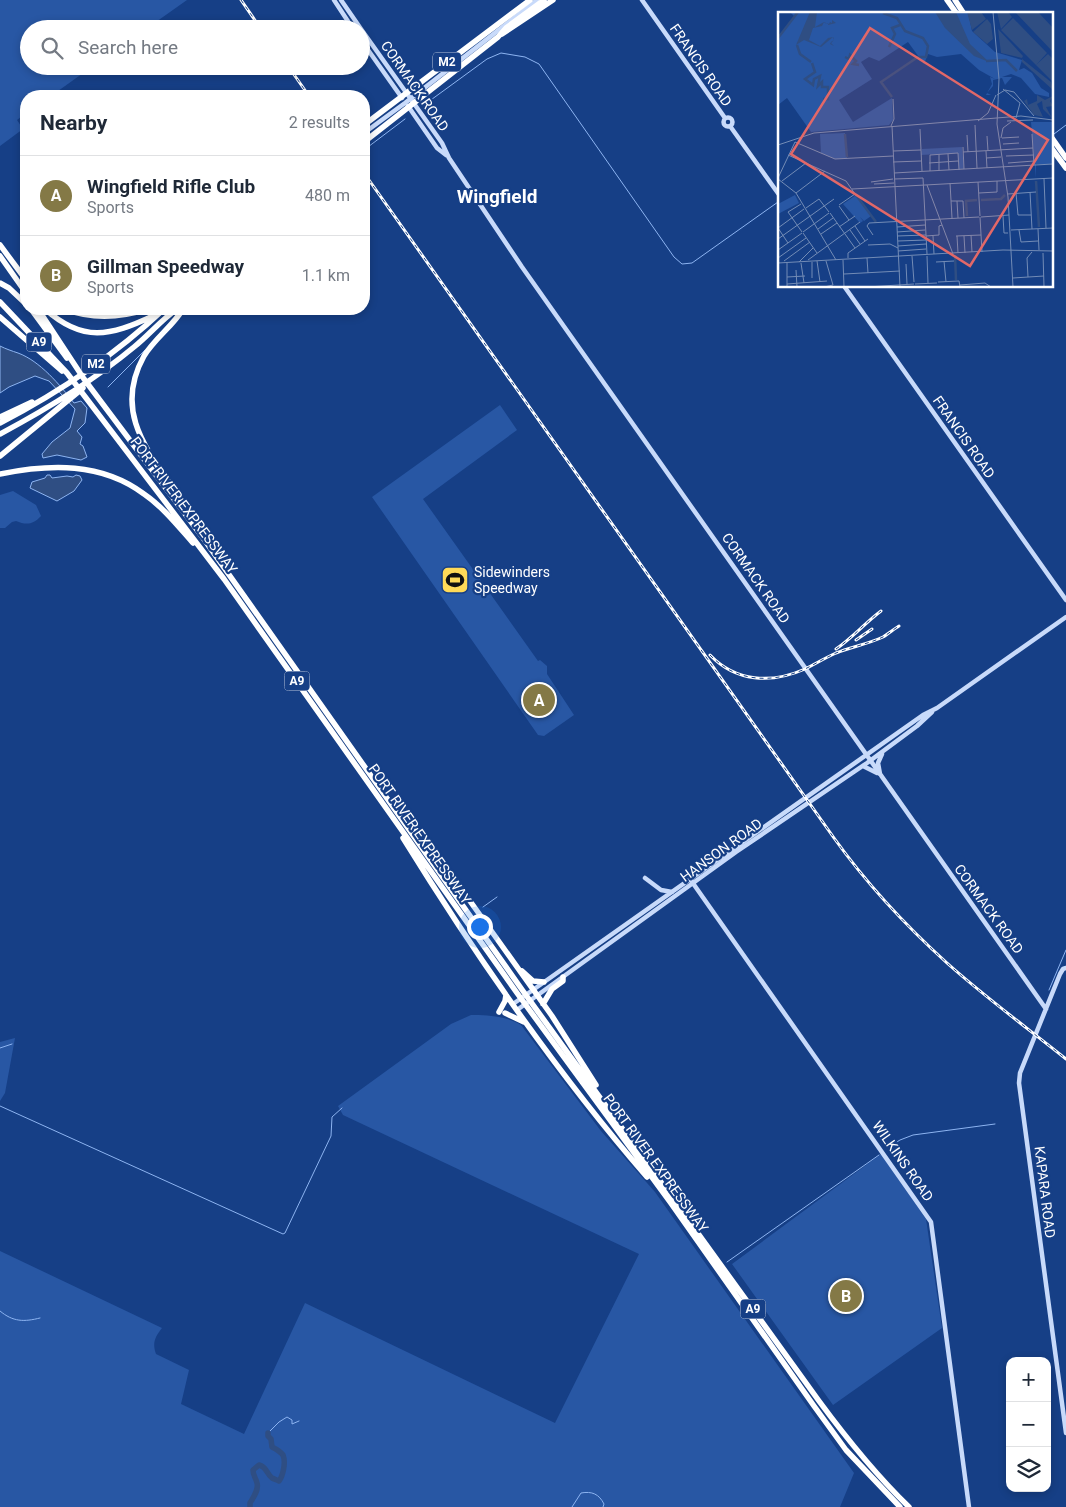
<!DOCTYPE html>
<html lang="en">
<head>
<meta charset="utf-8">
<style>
	body { margin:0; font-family:Roboto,sans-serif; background:#f6f6f7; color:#1f2937 }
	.controls { position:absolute; right:15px; bottom:15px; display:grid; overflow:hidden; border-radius:10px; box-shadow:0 2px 8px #0003 }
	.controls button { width:45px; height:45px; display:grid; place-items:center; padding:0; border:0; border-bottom:1px solid #e0e1e3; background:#fff; color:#1f2937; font:25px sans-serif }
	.you { position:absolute; left:479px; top:926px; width:18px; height:18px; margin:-12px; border:4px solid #fff; border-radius:50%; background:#1a73e8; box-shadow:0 0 0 8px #1a73e833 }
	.badge { display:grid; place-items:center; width:32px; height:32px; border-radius:50%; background:#847946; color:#fff; font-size:16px; font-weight:700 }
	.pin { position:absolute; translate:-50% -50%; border:2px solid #fff; box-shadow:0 1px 5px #0006 }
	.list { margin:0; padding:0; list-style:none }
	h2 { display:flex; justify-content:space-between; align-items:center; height:65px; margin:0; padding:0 20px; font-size:21px }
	h2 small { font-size:16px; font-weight:400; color:#747a83 }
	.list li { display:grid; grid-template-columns:32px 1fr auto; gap:15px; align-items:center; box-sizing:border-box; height:80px; padding:0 20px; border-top:1px solid #e0e1e3 }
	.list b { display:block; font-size:19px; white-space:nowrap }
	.list p { margin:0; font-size:16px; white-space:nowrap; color:#747a83 }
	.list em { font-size:16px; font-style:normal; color:#747a83 }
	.icon { flex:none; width:28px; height:28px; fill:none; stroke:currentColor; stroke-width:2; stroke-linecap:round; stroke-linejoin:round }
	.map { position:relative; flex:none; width:1066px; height:1507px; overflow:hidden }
	.search { position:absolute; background:#fff; box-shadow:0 2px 8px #0003; left:20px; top:20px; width:350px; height:55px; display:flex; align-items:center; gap:12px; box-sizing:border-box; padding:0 18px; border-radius:28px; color:#747a83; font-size:19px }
	.panel { position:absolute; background:#fff; box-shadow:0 2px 8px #0003; left:20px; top:90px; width:350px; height:225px; border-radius:20px }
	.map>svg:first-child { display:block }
	.green { fill:#2857a4 }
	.water { fill:#2f4e83; stroke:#8db4f1 }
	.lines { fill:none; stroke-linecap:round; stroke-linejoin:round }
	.stream { stroke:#8db4f1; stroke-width:1 }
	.river { stroke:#2f4e83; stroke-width:5.5 }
	.secondary { stroke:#c8dafa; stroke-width:4.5 }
	.highway { stroke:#fff; stroke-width:5.5 }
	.rail-casing { stroke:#fff; stroke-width:3 }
	.rail { stroke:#163f86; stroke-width:1; stroke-dasharray:4; stroke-linecap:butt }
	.labels { text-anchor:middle; stroke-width:4.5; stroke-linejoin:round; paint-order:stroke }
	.shield { fill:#163f86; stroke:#b9c5db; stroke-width:1 }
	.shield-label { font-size:12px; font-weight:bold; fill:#fff }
	.street-label { font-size:14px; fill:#fff; stroke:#163f86 }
	.poi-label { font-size:14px; fill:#fff; stroke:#163f86; text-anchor:start }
	.district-label { font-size:19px; font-weight:bold; fill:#fff; stroke:#163f86 }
	.inset-river { fill:none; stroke:#2f4e83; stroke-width:2.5 }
	.inset-road { fill:none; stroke:#738cb6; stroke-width:1 }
	.view { fill:#e26868; fill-opacity:0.15; stroke:#e26868; stroke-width:2.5 }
	.inset-edge { fill:none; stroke:#fff; stroke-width:2.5 }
</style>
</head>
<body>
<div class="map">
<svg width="1066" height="1507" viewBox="0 0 1066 1507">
	<rect width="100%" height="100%" fill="#163f86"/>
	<path class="green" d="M0 0H187L146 29H29V66H93L51 96H26V113L17 120 23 129 0 146Z
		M500 405 517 430 423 499 538 661 540 660 547 666V674L574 715 544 736 538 735 372 497Z
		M13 491 36 505 41 516C33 525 26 525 16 521L12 522 5 528H0V495Z
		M471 1015C487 1015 507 1016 521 1025L601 1131 655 1192 854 1473 840 1507H0V1251L162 1328C155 1337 152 1343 156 1354L189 1370 181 1404 244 1434 305 1303 555 1423 639 1254 343 1115 338 1106 451 1024Z
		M15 1038 5 1093 0 1101V1042Z
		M881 1154 926 1219 942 1328 833 1405 732 1264Z"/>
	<path class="water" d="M0 346C6 349 12 351 18 353 40 361 60 385 74 403L81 401 87 408 85 423 77 431 82 437 80 444 83 446 87 457 81 460 57 455 43 458 42 454 52 442 70 428 75 409 49 381 35 376 9 387 0 393Z
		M47 475H50L52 478 67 476 73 477 76 475 80 476 82 480 74 491 57 501 30 488 32 482 45 478Z"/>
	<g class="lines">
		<path class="stream" d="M424 105 487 59 501 53 525 57 539 64 674 257 682 264 692 263 778 202
			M1054 134 1066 125
			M364 150 405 119
			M108 387 145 350
			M483 907 497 897
			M1049 990 1066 950
			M0 1048 12 1044
			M0 1106 283 1234 285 1233 331 1136 332 1117 342 1108
			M889 1147 900 1140 913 1135 995 1124
			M727 1262 879 1155
			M0 1311C13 1322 24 1322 40 1318
			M268 1433 279 1422 287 1417 292 1420V1424L299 1421
			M572 1507 581 1493C592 1491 599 1494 604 1504L603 1507"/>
		<path class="river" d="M250 1507V1503C253 1498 259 1490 257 1483 256 1478 253 1476 253 1470L259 1465C267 1467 266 1473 272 1478 274 1479 277 1480 279 1481 283 1476 286 1462 283 1455 280 1451 276 1449 272 1447L271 1439 268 1436V1433"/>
		<path class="secondary" d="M334 0 353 29
			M341 0 361 29
			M642 0 725 118
			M361 29 442 143 449 158 522 267 1046 1009
			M361 40 402 98
			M408 106 437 148 446 155
			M723.5 122a4.5 4.5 0 1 1 9 0a4.5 4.5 0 1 1-9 0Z
			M730 126 780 196
			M364 133 405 103 537 0
			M844 286 1066 600
			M863 766 877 773
			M880 774 878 763 882 754
			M645 878 661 890 672 892
			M690 879 931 1222 969 1507
			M1066 968 1063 969 1060 974 1020 1073 1019 1083 1066 1433
			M513 1004 923 715 937 708 1066 617
			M517 1010 736 852 867 763 917 726 932 712"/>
		<path class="highway" d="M947 0 957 14
			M955 0 964 14
			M502 34 553 0
			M364 125 530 0
			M1052 138 1066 158
			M364 142 498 37 506 28 544 0
			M1052 149 1066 168
			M0 245 26 280
			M0 256 26 293
			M0 283 9 288 26 304
			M0 302 67 373 224 579 517 993 670 1202 814 1406 846 1450 900 1507
			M31 309 67 358
			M38 309 84 379 201 535 523 991 819 1401C847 1439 875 1474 909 1507
			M45 309C83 343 110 336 153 316
			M65 309C93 320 120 318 148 309
			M183 309C173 326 155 338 144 356 109 419 158 461 188 511
			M0 317 62 371
			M0 417 32 402
			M0 423C58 393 116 354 164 309
			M0 434C47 409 93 381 134 347 149 335 161 320 177 309
			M0 456 83 388
			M0 474C50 464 101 462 144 494 163 507 178 526 193 543
			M408 820 450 873 552 1016 596 1085
			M403 838C476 956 555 1071 647 1177
			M522 971 533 981 544 982
			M543 1004 552 989 563 981V977
			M499 1012 505 1001 506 995
			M505 1013 524 1022"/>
		<g class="rail-casing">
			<path id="rail" d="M241 0 261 29
				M288 66 309 96
				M364 173 834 838C867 884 905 925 947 963 985 997 1026 1027 1066 1059
				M856 640 872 629
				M836 649C852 638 865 623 881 611
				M710 655C736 682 771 684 805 669 815 664 825 658 836 653 851 647 868 644 883 637 888 634 894 629 899 626"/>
		</g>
		<use href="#rail" class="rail"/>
	</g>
	<defs>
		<g id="stadium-square" transform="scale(1.4375)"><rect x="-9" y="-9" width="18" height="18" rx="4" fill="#ffda58" stroke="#163f86"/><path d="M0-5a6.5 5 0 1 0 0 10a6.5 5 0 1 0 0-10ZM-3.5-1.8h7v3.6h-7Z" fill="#111"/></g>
	</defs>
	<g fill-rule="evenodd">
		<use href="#stadium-square" x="455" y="580"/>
	</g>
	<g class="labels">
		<g class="shield">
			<rect x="433" y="52.5" width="28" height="19" rx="4"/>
			<rect x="26.5" y="332.5" width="25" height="19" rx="4"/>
			<rect x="82" y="354.5" width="28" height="19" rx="4"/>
			<rect x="284.5" y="671.5" width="25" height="19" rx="4"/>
			<rect x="740.5" y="1299.5" width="25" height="19" rx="4"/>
		</g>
		<g class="shield-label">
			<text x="447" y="66">M2</text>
			<text x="39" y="346">A9</text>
			<text x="96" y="368">M2</text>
			<text x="297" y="685">A9</text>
			<text x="753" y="1313">A9</text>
		</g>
		<g class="street-label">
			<text transform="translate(701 65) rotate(55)" y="5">FRANCIS ROAD</text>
			<text transform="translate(415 86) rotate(55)" y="5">CORMACK ROAD</text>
			<text transform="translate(964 437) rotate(55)" y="5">FRANCIS ROAD</text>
			<text transform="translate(184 505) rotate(53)" y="5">PORT RIVER EXPRESSWAY</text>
			<text transform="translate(756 578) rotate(55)" y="5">CORMACK ROAD</text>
			<text transform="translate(420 834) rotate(55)" y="5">PORT RIVER EXPRESSWAY</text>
			<text transform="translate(721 850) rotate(-36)" y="5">HANSON ROAD</text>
			<text transform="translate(989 909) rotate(54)" y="5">CORMACK ROAD</text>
			<text transform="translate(903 1161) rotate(55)" y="5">WILKINS ROAD</text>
			<text transform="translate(656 1163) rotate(54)" y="5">PORT RIVER EXPRESSWAY</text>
			<text transform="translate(1045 1192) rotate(83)" y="5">KAPARA ROAD</text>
		</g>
		<g class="poi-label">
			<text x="474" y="577">Sidewinders<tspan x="474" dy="16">Speedway</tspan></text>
		</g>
		<g class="district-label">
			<text x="497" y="203">Wingfield</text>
		</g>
	</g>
	<g transform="translate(778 12)">
		<rect width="275" height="275" fill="#163f86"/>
		<path d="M12 0H190L194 19 217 40 244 48 241 58 246 56 254 61 263 76 271 81V85L257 82 243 66 233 62 224 65H234L227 73 224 66 215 68V74L209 81 213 83H208L214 72 212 65 217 67 201 58 183 42 159 45 150 42 146 52 130 30 101 49 91 45 83 50 94 67 61 88 75 110 114 86 115 108 111 113 33 120 9 86 0 93V24L17 5ZM253 110H275V152H258V166ZM67 121 69 147H57L43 141 42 122ZM184 135 186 157H181L180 141 143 143 144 137ZM17 183 21 191 0 202V192ZM78 183 93 204 86 209 82 205 85 209 82 211 65 192Z" fill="#2857a4"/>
		<path d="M32 0H39L37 15 46 10H47L48 12 49 11 51 12 52 10 54 11V8L58 11 50 13V11L48 12 46 10 44 14 35 16 31 28 42 34 50 26 55 25 56 26V28L53 31 56 34 52 32 53 30 56 28 55 25 43 35 26 28 18 33ZM157 0H178L192 32 211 50 196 44 167 16ZM203 0 208 7 194 18 189 0ZM219 0H230L234 5 223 17ZM237 0H260L275 16V40ZM235 6 269 41 258 53 223 18ZM209 7 213 12 215 27 209 32 195 20ZM220 17 245 44 244 46 223 41ZM270 42 275 47V70L258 53ZM244 47 273 70 275 78 244 50ZM259 83 267 88 275 84 272 89 275 94 268 95 274 106 265 97 264 89 259 92 265 105 256 103 246 89 249 87 250 93 259 89Z" fill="#2f4e83"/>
		<path class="inset-river" d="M105 1 119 6 127 19 145 26 150 34 148 45H140L103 70 114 85M0 26 20 0M19 33 22 42 33 50M111 35 117 22 114 16 122 13M67 45 71 47 72 43 78 49 75 52 81 53M208 49 228 48 239 59M34 51 37 60 27 67 35 73 36 67 42 64 40 74 44 70V75H50V87H45M67 122 69 145M258 169 261 215M78 183 98 210M203 188 223 187 227 183M189 204 188 189 199 188M177 243 178 268"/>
		<path class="inset-road" d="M215 0 221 67 219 112 230 185 235 275M225 77 242 91 238 106M219 83 227 78 236 80 256 104M200 109 210 101 218 83M229 109 255 108M197 113 199 156M113 114 116 107 115 87M114 114 122 275M142 117 144 159M254 122 256 153M189 123 190 140M209 124 210 139M223 126 225 116 233 110M224 126 241 125M225 132 241 131M0 133 36 121 243 104 275 108M185 135 186 157M115 139 143 138M208 139 209 156M185 140 255 136M161 142V159M170 142 171 158M10 143 68 169 77 182 61 193M228 144 256 143M208 146 223 145M115 150 143 149M151 151 180 149M230 151 256 149M152 159V143L180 141 181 158M116 161 275 152M0 166 17 130 57 147 115 144M0 167 18 181 58 248M116 167 145 166 149 242M266 167 268 216M4 169 28 151M93 170 115 167M200 170 202 204M172 171 174 206M96 172 116 171M149 173 175 242M74 177 275 166M252 180 254 217M18 181 47 159M201 181 219 180V169M238 181 240 203H253M230 182 258 180M173 189H185L186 206M179 189 180 206M23 192 10 200 24 220M61 194 71 208M28 196 41 187 51 200M52 201 77 236M225 204 226 221H230M202 205 204 240M203 205 231 203M77 214 87 229M61 215 77 204M119 215 147 213M40 217 55 206M260 217 261 238M72 218 82 232M233 218 275 216M241 218 243 230 260 229M25 220 51 201M119 220 147 218M25 221 39 241M43 222 59 211M95 223 89 214 91 211 201 205M193 223 194 240M119 224 148 223M148 224 161 223V214L164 213M155 224 156 242M178 224 203 223M179 224 180 241M186 224 187 241M0 227 56 187M120 229 148 228M10 231 0 216 26 197M90 233 112 232 120 236M120 234 148 232M0 238 24 221M120 239 148 237M265 241 266 275M134 244 136 270M149 244 150 271M0 246 28 226M70 246V241L90 227M89 246 90 261M30 248 82 210M65 248 66 275M6 249 32 230M39 249 42 270M166 249 168 270M21 250 35 236M34 250V266M158 250 176 249M0 251 225 238 275 239M9 251V275M23 251 26 271M128 252 129 272M18 258 19 275M66 262 122 259M9 265 27 264M250 265 249 246 254 240M235 266 266 264M160 270 181 269 182 275M9 272 49 269M137 272 159 271M182 273 207 271 213 275M46 275 55 273 48 249M89 275 136 272"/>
		<path class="view" d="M92 16 270 128 192 254 13 142Z"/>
		<rect width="275" height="275" class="inset-edge"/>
	</g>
</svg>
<div class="controls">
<button>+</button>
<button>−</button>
<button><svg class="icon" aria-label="layers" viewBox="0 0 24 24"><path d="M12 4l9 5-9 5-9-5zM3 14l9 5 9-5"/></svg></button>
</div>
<div class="you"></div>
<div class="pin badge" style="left:539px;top:700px">A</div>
<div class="pin badge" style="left:846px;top:1296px">B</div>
<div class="search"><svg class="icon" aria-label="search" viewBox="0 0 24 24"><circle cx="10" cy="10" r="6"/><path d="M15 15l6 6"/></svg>Search here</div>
<section class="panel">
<h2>Nearby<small>2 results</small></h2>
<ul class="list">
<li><span class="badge">A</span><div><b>Wingfield Rifle Club</b><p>Sports</p></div><em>480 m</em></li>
<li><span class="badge">B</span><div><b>Gillman Speedway</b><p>Sports</p></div><em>1.1 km</em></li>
</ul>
</section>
</div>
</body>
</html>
